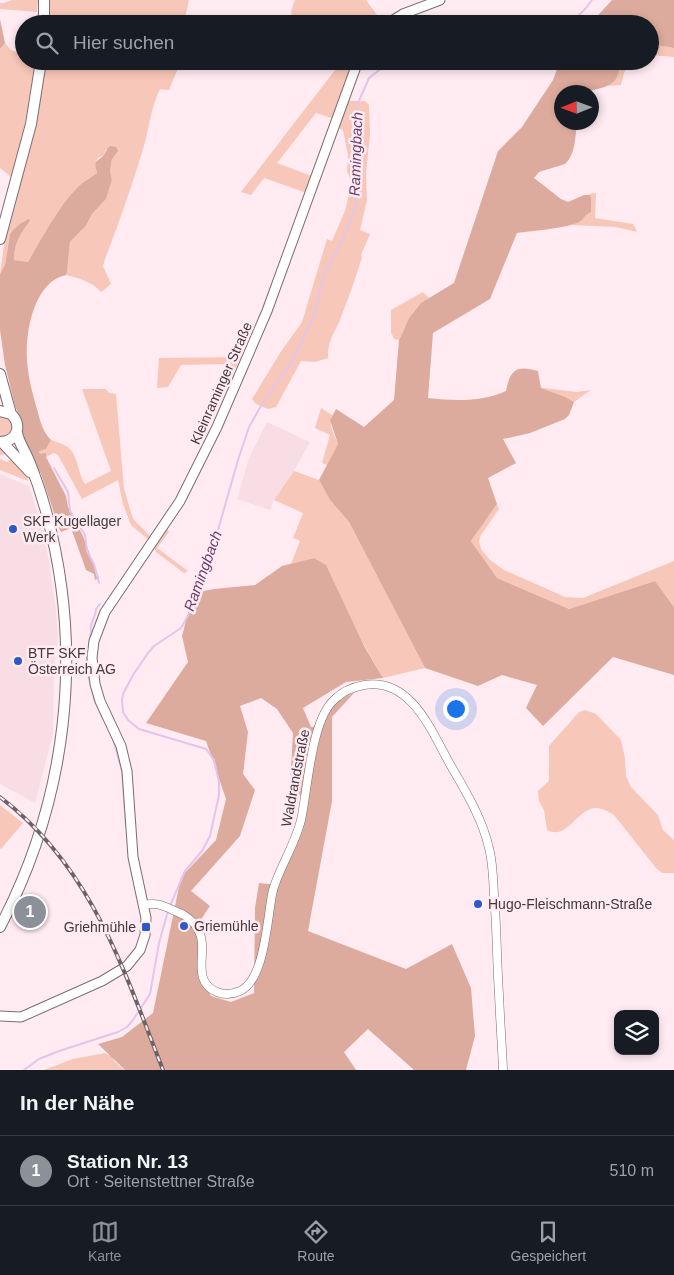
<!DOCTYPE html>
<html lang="de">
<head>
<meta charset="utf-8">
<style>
	body { margin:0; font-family:Helvetica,sans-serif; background:#20242c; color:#f1f3f6 }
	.controls { position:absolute; right:15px; bottom:15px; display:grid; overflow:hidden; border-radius:10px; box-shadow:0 2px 8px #0003 }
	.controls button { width:45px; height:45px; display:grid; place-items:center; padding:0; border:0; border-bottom:1px solid #363941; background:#171b24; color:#f1f3f6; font:25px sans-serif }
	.compass { position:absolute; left:554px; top:85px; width:45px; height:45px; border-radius:50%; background:#171b24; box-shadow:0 2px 8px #0003; rotate:269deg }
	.you { position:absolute; left:455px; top:708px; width:18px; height:18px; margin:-12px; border:4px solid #fff; border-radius:50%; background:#1a73e8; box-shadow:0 0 0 8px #1a73e833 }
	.badge { display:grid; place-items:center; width:32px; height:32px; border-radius:50%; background:#8c9099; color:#fff; font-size:16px; font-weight:700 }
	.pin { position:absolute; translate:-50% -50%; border:2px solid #fff; box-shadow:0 1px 5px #0006 }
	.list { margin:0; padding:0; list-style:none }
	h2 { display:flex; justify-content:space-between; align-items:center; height:65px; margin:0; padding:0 20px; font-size:21px }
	h2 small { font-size:16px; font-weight:400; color:#9ea1a6 }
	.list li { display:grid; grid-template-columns:32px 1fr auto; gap:15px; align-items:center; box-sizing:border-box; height:70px; padding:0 20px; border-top:1px solid #363941 }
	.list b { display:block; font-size:19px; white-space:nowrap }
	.list p { margin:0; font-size:16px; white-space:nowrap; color:#9ea1a6 }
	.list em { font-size:16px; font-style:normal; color:#9ea1a6 }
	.icon { flex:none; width:28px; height:28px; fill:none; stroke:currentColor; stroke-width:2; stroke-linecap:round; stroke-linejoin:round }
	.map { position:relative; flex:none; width:674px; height:1070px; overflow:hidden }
	.search { position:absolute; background:#171b24; box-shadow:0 2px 8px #0003; left:15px; right:15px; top:15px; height:55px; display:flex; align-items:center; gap:12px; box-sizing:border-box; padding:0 18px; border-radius:28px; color:#9ea1a6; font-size:19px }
	.sheet { height:135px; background:#171b24 }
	nav { display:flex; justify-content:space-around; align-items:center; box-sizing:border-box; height:70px; border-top:1px solid #363941; background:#171b24; font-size:14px; color:#9ea1a6 }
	nav a { display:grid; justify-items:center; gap:2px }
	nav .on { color:#8c9099 }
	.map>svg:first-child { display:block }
	.built { fill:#f9dde5 }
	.green { fill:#f7c7b9 }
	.forest { fill:#ddab9d; fill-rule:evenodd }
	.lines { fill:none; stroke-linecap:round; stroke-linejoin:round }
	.stream { stroke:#e4c5ea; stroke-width:2 }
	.tertiary-casing { stroke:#7d6c71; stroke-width:9 }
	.secondary-casing { stroke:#7d6c71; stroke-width:11 }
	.primary-casing { stroke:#7d6c71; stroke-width:12 }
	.tertiary { stroke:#fff; stroke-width:8 }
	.secondary { stroke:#fff; stroke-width:9 }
	.primary { stroke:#fff; stroke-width:10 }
	.rail-casing { stroke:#6d6266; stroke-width:4 }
	.rail { stroke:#ffebf1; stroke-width:2; stroke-dasharray:5.5; stroke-linecap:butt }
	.poi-dot { fill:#2b5ac8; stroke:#ffebf1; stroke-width:2 }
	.labels { text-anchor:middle; stroke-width:5; stroke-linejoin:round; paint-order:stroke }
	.street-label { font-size:14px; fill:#41393c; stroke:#ffebf1 }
	.poi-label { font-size:14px; fill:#41393c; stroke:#ffebf1; text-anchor:start }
	.water-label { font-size:15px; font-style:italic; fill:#673e6f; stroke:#ffebf1 }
</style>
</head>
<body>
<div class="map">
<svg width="674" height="1070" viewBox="0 0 674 1070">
	<rect width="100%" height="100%" fill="#ffebf1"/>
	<path class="built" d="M267 422 310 442 294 471 274 500 270 510 237 499 249 458Z
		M0 474 29 486 41 523 49 561 56 610 58 637 54 670 53 734 35 803 0 784Z"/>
	<path class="green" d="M12 0H38L37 12 0 9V3H4Z
		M49 0H189L186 14 185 24H48Z
		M295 0H366L383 23 293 24C290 14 291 9 295 0Z
		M5 43 11 50 24 55V61H35L27 112 20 147 11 177 0 168V49Z
		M650 44 674 48V57L650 55Z
		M45 61H181L169 90 160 89C151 107 149 129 143 149 132 186 119 223 105 259L103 266 111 284 101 292C93 282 78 278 66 275L67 272 70 242 86 226 92 214 106 199 112 180 110 171 112 159 106 149 104 155 98 158 95 164 97 173C92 177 86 180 81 184 60 203 42 238 28 262L14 260C14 244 20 234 30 221L25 220 10 234 5 265 0 274 5 238 38 113Z
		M342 61H351L352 64 334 119 316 113 277 163 314 177 307 193 264 178 251 195 241 192Z
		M621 61H631L624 73 621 85 607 86 613 82Z
		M349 101H365L369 105 370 134 366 173 367 200 360 230 370 234 361 255 362 257C356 277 349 297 341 317 335 334 328 337 328 358L315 362 301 361 276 407 268 409 256 404 252 399 280 353 302 322 327 239 332 241 345 211 352 182 347 171 348 155 343 130 338 128Z
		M596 193 595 218 633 224 637 232 616 227 571 225C588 219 588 211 590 195L588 194Z
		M423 292 430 299C413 306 406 324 399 340L394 339 391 332V310Z
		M245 357 242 362H238L236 368 226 364 181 365 168 387 157 388 159 358Z
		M540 386 543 388 577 392 591 390 574 402C565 396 545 393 540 386Z
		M82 389H106L109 393 116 394 124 489 133 519 152 538 150 541 131 525 123 504 118 480 82 499 58 455 54 453 46 457 40 454 39 450 46 449 51 440C56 442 65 444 70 449 78 457 78 474 85 484L111 471Z
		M321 408 332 415C328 425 334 434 338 444L327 465 322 463 330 435 315 428Z
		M0 416 10 419C15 429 12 436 0 437Z
		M0 445C11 452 28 467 28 481L0 470V459L7 462 12 458 8 454 0 455Z
		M294 471 319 480 330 500 349 522 425 668 383 678 314 558 291 564 300 541 293 538 303 513 274 500Z
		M497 504 499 509 481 535 479 541 481 549 490 560 504 570 565 597 583 598 674 561V607L655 581 569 609 497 578 471 541Z
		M167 529 169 532 157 548 188 571 184 573 156 552 154 548Z
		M585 710 596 714 621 740 625 758 626 776 631 787 658 815 663 830 674 840V873H662L656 868 614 815C609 812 603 808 596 808 577 808 568 841 547 830L544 810 539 801 538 791 549 781V746L579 712Z
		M0 805 23 823 1 849 0 848Z
		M105 1053 108 1055 112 1054 114 1061 124 1070H44L73 1059Z"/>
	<path class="forest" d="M612 0H674V48L650 44V24H590Z
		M0 19 5 43 0 49Z
		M560 61H621C620 66 619 72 617 77 610 92 576 92 562 92V122L577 123C575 136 576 154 565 164L539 172 534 178 561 199 568 202 584 195H590L591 199V212C585 214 584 219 579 222 569 228 531 231 517 233L490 299 433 333 428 398C454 401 483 402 506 391 510 369 517 365 538 371L541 388 565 397 574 402 569 415 565 419 530 433 503 439 516 463 488 478 497 504 471 541 497 578 569 609 655 581 674 607V675L613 657 543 726 526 708 537 685 502 675 478 686 425 668 349 522 330 500 319 480 338 444 330 420 336 409 364 427 394 400 399 340 409 318 421 303 454 283 498 151 522 127 553 80Z
		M110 146 116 147 118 151 112 159 110 171 112 180 106 199 92 214 86 226 70 242 67 272 66 275C34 281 25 333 27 360 28 376 32 392 37 409 40 420 42 431 51 440L46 449 39 451 40 454 46 453V457L66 496 68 507 83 536 99 578 95 580 94 574 86 570 71 528 61 532 59 528 41 474 31 458 21 435V420L15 406 5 365 0 330V274L5 265 10 234C14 229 22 221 29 219L30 221C20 234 14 244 14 260L28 262C42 238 60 203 81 184 86 180 92 177 97 173 94 161 94 164 103 156 106 153 106 149 110 146Z
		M314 558 326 565 364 646 383 678 346 682 303 708 311 727 320 726 330 705 355 692 332 717V801L308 931 406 969 452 944 471 988 475 1036 466 1070H414L368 1029 344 1052 356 1070H125L98 1044 122 1037 153 1013 181 877 216 840 226 799 206 741 146 723 188 662 182 636 193 593 214 589 255 585 282 566ZM261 698 277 709 293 733 290 787 308 801 279 885 259 883 255 908 254 993 231 1002 211 996 198 971 201 946 194 930 210 906 191 891 240 836 255 790 243 774 248 732 240 706Z"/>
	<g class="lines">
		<path class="stream" d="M570 24 586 8 592 0
			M54 468 68 492 70 511 85 535 87 551 94 564 99 583
			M91 631C89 623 96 617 96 609L100 604
			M91 633 86 665 94 699 103 719 106 723
			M113 739 122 771 126 827
			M170 906 185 871 202 851 210 836 219 795V782L214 760 206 749 139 729 128 720 123 712 122 700 123 694 133 675 148 653 154 646 181 628 190 612 210 558 238 460 249 427 262 404 292 362 313 318 324 275 341 243 355 209 356 189 354 135 358 103 369 78 391 61
			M24 1070 39 1059 59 1051 118 1032 127 1027 133 1020 150 994 159 943 168 911"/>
		<g class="tertiary-casing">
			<path id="tertiary" d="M144 905C157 902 164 906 175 911 188 916 197 923 201 937 206 955 192 982 217 992 224 995 233 994 240 991 266 979 267 915 273 890 280 866 295 845 301 820 308 788 311 719 335 699 343 691 353 687 364 685 412 677 432 733 451 766 466 792 482 818 489 848 494 867 493 889 495 909 497 937 497 966 499 994 500 1020 502 1045 503 1070"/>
		</g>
		<g class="secondary-casing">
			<path id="secondary" d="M387 24 403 14 440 0
				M0 1016 21 1017 102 981 127 966 140 950 145 935 146 918 133 857 127 771 121 746 100 701 95 684 92 658 94 641 105 612 180 501 217 427 267 311 358 61"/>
		</g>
		<g class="primary-casing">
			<path id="primary" d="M44 24V0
				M0 239 31 124 41 61
				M0 374 11 414
				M0 411 11 414C23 425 17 442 0 442
				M2 442 30 472
				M0 927C67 800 84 654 47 515 42 496 36 478 29 461 25 451 19 443 17 433"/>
		</g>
		<use href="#tertiary" class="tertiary"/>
		<use href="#secondary" class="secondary"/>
		<use href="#primary" class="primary"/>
		<g class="rail-casing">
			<path id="rail" d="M0 797C91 866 123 968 163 1070"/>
		</g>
		<use href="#rail" class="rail"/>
	</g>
	<g class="poi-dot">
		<circle cx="13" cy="529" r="5"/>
		<circle cx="18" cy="661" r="5"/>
		<circle cx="478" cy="904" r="5"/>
		<circle cx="184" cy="926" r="5"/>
		<rect x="141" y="922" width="10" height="10" rx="2.5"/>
	</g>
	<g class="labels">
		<g class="street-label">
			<text transform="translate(221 383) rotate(-66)" y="5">Kleinraminger Straße</text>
			<text transform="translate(295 778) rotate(-79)" y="5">Waldrandstraße</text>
		</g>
		<g class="poi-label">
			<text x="23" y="526">SKF Kugellager<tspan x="23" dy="16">Werk</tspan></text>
			<text x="28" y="658">BTF SKF<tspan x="28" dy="16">Österreich AG</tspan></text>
			<text x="488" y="909">Hugo-Fleischmann-Straße</text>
			<text x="194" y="931">Griemühle</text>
			<text x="136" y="932" text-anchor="end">Griehmühle</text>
		</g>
		<g class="water-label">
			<text transform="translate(356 154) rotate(-88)" y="5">Ramingbach</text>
			<text transform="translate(203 571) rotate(-70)" y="5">Ramingbach</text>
		</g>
	</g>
</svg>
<div class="controls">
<button><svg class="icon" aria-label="layers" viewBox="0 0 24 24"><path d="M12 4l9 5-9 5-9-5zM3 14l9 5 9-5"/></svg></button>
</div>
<svg class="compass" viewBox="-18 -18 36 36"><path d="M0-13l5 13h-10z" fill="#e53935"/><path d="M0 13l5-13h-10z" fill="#9ea1a6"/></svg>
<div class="you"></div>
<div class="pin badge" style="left:30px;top:912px">1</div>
<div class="search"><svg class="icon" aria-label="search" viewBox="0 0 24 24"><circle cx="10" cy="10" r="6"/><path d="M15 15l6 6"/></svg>Hier suchen</div>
</div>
<section class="sheet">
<h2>In der Nähe<small></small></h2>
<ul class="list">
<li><span class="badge">1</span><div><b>Station Nr. 13</b><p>Ort · Seitenstettner Straße</p></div><em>510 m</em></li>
</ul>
</section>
<nav>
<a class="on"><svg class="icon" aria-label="map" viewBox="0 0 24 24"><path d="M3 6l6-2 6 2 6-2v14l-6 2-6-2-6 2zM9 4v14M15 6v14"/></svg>Karte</a>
<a><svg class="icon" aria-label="directions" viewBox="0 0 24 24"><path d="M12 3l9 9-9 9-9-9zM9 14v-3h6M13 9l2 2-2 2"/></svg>Route</a>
<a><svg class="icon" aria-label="saved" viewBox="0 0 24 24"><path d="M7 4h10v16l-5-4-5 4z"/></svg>Gespeichert</a>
</nav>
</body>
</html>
